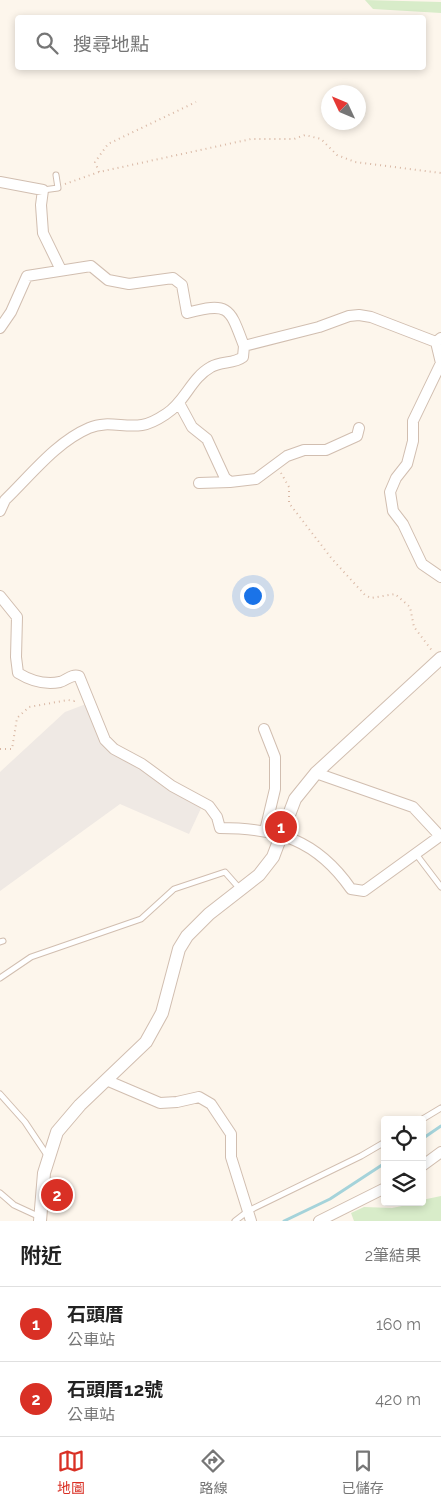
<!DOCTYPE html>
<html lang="zh-TW">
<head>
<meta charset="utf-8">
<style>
	body { margin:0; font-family:Raleway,"Noto Sans TC",sans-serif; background:#f6f6f6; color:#222 }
	.controls { position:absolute; right:15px; bottom:15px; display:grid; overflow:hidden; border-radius:5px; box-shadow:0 2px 8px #0003 }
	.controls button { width:45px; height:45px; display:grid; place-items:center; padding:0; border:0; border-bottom:1px solid #e0e0e0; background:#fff; color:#222; font:25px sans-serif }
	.compass { position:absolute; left:321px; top:85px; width:45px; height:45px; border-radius:50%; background:#fff; box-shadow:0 2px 8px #0003; rotate:314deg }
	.you { position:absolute; left:252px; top:595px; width:18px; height:18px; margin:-12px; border:4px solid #fff; border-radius:50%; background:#1a73e8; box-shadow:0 0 0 8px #1a73e833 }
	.badge { display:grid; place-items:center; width:32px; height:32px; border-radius:50%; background:#d93025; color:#fff; font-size:16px; font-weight:700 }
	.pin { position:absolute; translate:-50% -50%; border:2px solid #fff; box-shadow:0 1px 5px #0006 }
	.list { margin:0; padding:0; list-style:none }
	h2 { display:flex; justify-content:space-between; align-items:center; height:65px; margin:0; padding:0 20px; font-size:21px }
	h2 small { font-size:16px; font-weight:400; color:#767676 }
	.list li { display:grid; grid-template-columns:32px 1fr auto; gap:15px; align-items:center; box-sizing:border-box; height:75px; padding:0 20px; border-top:1px solid #e0e0e0 }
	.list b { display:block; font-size:19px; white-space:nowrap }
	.list p { margin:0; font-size:16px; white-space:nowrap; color:#767676 }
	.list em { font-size:16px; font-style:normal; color:#767676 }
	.icon { flex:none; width:28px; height:28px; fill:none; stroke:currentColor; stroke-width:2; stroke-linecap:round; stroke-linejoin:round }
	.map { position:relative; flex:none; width:441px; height:1221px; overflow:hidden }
	.search { position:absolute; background:#fff; box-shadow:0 2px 8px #0003; left:15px; right:15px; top:15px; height:55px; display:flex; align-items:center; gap:12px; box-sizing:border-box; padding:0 18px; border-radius:5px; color:#767676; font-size:19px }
	.sheet { height:215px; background:#fff }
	nav { display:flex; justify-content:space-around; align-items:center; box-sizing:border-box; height:70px; border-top:1px solid #e0e0e0; background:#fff; font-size:14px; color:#767676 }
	nav a { display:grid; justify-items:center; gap:2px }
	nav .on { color:#d93025 }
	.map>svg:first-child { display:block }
	.industrial { fill:#efe9e4 }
	.green { fill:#d8ecc9 }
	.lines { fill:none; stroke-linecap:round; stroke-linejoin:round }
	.stream { stroke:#a5d3da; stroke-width:3 }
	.service-casing { stroke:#d1beb0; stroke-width:7 }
	.minor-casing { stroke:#d1beb0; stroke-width:12 }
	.tertiary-casing { stroke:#d1beb0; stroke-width:14 }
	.path { stroke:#d9b8a5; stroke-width:2; stroke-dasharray:1 4; stroke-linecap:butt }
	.service { stroke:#fff; stroke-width:5 }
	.minor { stroke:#fff; stroke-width:10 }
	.tertiary { stroke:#fff; stroke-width:12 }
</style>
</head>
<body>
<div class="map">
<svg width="441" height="1221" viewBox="0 0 441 1221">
	<rect width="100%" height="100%" fill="#fdf6ec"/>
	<path class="industrial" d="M86 704 111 745 203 804 189 834 120 804 0 891V772L65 712Z"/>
	<path class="green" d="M365 0 441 2V13L373 9Z
		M441 1196V1221H354L351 1213 364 1207 392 1208 422 1202V1200Z"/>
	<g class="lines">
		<path class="stream" d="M422 1139 441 1126
			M284 1221 330 1199 385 1163"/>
		<g class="service-casing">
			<path id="service" d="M43 190 58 188 56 175
				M416 854 441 887
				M0 942 3 941
				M0 978 31 957 141 919 174 889 225 872 240 889
				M0 1094 25 1122 47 1155
				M421 1120 441 1108
				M0 1193 14 1205 40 1217
				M235 1221 248 1211 361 1156 385 1142"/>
		</g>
		<g class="minor-casing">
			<path id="minor" d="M0 182 43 190 41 205 43 233 61 270
				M0 328 11 312 27 276 91 266 108 280 129 284 173 278 182 285 187 313C230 301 230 309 244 346
				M441 338 436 342 441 363 413 421V441L407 464 396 478 390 492 393 511 403 524 422 564 441 577
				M179 403 192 427 207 439 225 478 230 482 256 479 287 456 304 450H326L357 436 359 428
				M199 483 230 482
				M0 511 5 500C30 476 56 442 89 428 107 420 124 428 142 425 149 424 160 418 166 414 185 402 191 378 211 367 221 361 234 364 243 357L244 346 319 327 349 316 359 315 371 317 436 342
				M0 596 17 617 16 657 18 673C31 681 45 685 60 682 67 680 71 674 79 676L105 740 114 749 142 764 172 786 209 806 217 817 220 828C278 828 317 840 351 889L364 891 440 836 413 807 316 773
				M264 729 275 757V789L265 831
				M106 1080 160 1103 177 1102 199 1097 211 1104 231 1134V1157L251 1221
				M422 1166 441 1152
				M319 1221 385 1188"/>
		</g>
		<g class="tertiary-casing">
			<path id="tertiary" d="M40 1221 44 1173 57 1132 80 1105 146 1042 162 1013 179 949 187 936 209 914 259 875 273 857 295 799 316 773 441 658"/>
		</g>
		<path class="path" d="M99 172 95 162 108 144 196 102
			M65 184 99 172 251 139H294L305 135 321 139 337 155 355 162 441 173
			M281 473 289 487V503L332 559 365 595 371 598 395 594 410 607 414 627 433 652
			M0 749H12L17 718 29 707 68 700 74 701 77 698"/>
		<use href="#service" class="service"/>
		<use href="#minor" class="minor"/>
		<use href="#tertiary" class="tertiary"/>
	</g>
</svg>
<div class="controls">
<button><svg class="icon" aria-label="locate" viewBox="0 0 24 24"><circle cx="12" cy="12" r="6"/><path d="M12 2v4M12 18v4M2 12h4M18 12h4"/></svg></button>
<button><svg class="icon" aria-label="layers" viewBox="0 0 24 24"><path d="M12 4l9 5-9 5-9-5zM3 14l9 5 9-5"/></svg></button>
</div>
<svg class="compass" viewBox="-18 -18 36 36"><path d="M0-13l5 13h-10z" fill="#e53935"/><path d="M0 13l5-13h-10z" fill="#767676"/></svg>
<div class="you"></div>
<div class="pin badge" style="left:281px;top:827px">1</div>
<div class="pin badge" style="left:57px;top:1195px">2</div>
<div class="search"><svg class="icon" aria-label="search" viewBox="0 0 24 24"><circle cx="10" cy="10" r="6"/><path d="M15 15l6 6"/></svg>搜尋地點</div>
</div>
<section class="sheet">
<h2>附近<small>2筆結果</small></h2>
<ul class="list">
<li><span class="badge">1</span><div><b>石頭厝</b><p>公車站</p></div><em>160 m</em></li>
<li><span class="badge">2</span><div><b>石頭厝12號</b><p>公車站</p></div><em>420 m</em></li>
</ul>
</section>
<nav>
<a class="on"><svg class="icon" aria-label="map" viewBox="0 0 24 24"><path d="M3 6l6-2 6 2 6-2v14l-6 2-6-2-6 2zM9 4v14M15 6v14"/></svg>地圖</a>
<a><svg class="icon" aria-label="directions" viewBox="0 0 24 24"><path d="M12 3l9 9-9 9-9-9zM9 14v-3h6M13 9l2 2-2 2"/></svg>路線</a>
<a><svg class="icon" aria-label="saved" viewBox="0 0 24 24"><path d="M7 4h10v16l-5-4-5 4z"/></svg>已儲存</a>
</nav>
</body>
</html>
